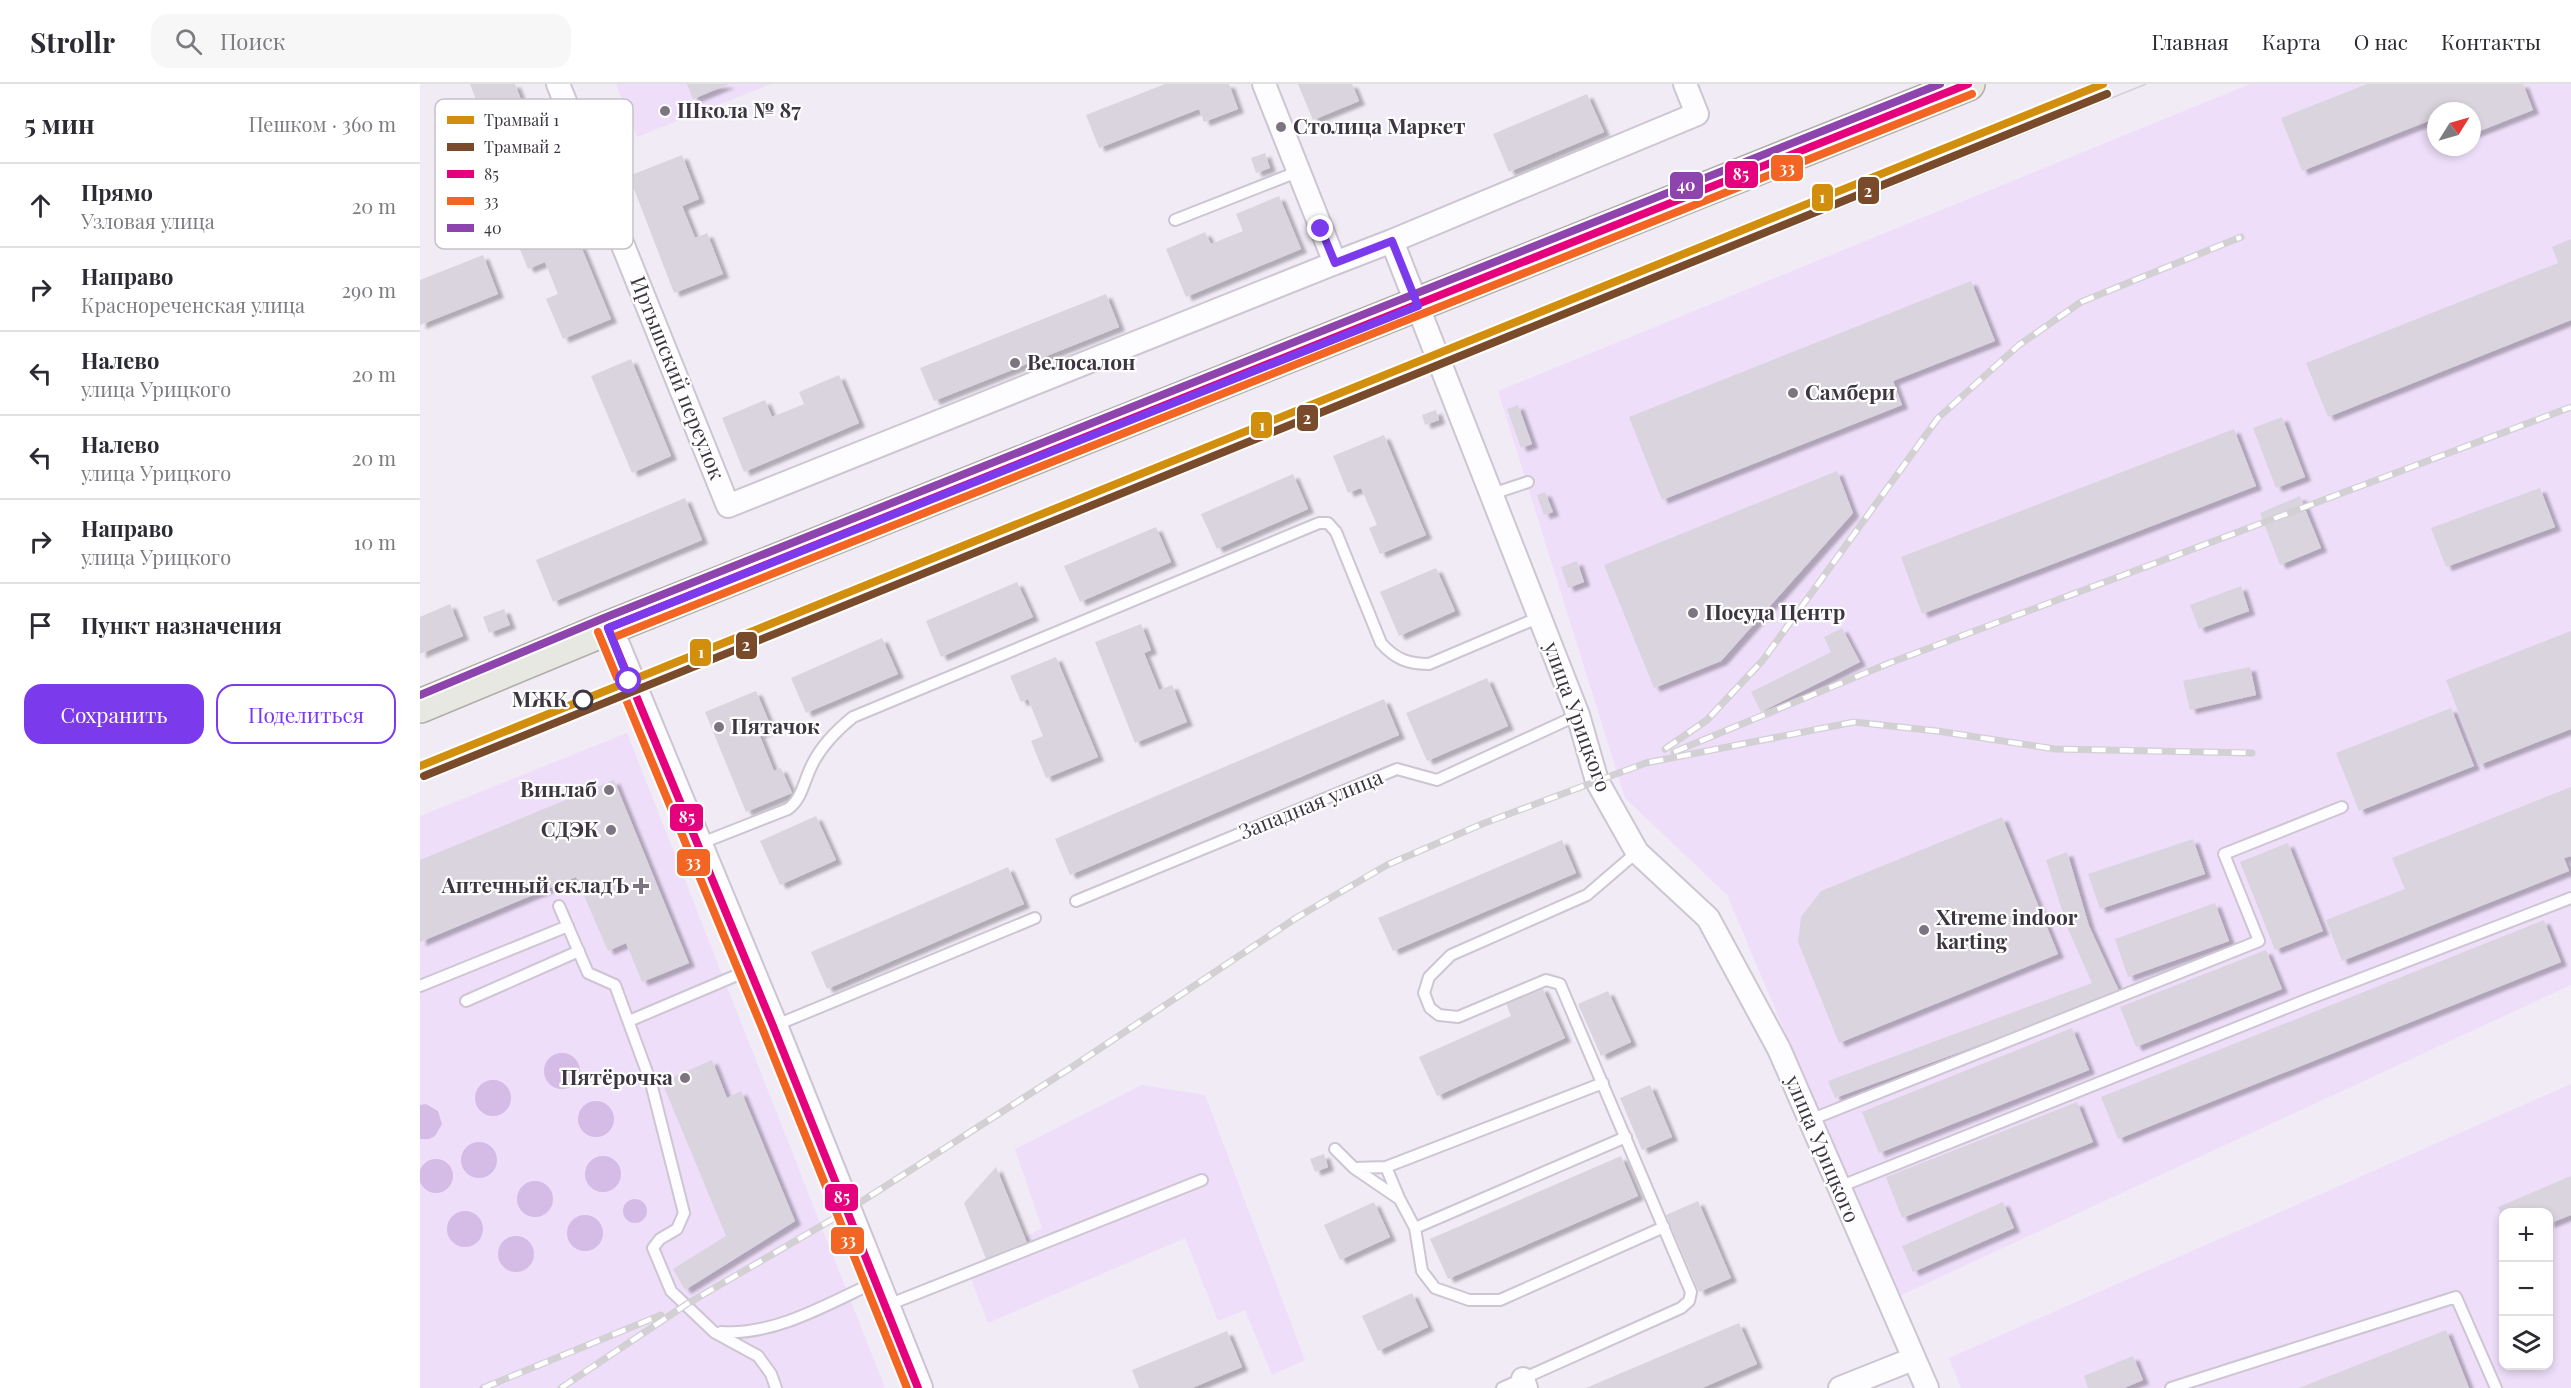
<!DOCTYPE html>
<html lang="ru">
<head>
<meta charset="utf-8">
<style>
	body { margin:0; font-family:"Playfair Display",serif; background:#f7f7f7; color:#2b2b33 }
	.controls { position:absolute; right:18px; bottom:18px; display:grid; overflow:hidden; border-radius:12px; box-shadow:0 3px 9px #0003 }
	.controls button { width:54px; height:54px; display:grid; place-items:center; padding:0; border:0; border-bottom:2px solid #e1e1e2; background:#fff; color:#2b2b33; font:30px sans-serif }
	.compass { position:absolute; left:2007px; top:18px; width:54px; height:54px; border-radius:50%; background:#fff; box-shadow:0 3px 9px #0003; rotate:53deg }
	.stop { position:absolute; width:18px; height:18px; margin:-14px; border:4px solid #7c3aed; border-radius:50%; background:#fff }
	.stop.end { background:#7c3aed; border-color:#fff; box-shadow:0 2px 6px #0008 }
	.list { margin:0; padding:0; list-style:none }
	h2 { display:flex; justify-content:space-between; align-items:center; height:78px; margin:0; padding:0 24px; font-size:26px }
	h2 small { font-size:20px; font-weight:400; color:#7c7c81 }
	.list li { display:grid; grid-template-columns:39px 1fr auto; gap:18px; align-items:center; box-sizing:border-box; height:84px; padding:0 24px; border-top:2px solid #e1e1e2 }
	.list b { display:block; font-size:22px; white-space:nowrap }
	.list p { margin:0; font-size:20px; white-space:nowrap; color:#7c7c81 }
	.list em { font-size:20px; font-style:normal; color:#7c7c81 }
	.actions { display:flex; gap:12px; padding:18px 24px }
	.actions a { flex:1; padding:14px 0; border:2px solid #7c3aed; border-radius:18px; text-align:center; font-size:21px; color:#7c3aed }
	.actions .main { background:#7c3aed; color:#fff }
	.icon { flex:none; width:33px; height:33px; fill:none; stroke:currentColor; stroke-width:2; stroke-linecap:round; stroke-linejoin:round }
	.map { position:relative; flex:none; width:2151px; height:1304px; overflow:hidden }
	header { display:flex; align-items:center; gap:36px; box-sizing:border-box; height:84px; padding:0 30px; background:#fff; border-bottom:2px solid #e1e1e2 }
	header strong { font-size:28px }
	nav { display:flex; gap:33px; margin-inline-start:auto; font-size:21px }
	.search { width:420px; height:54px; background:#f7f7f7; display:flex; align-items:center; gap:15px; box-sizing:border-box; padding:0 21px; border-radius:18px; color:#7c7c81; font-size:22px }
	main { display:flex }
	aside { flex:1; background:#fff }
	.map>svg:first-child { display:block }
	.built { fill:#eedef9; fill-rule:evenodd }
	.water { fill:#d5bce6 }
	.building { fill:#dad4df; filter:url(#shadow) }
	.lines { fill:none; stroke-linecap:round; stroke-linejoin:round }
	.service-casing { stroke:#cdc6d2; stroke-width:14 }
	.minor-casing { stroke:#cdc6d2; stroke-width:26 }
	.tertiary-casing { stroke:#cdc6d2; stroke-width:32 }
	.primary-casing { stroke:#b0aea7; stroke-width:36 }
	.service { stroke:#fdfcfe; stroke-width:10 }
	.minor { stroke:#fdfcfe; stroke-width:22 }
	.tertiary { stroke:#fdfcfe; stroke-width:28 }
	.primary { stroke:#e8e8e3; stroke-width:33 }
	.tram { stroke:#d2d0d3; stroke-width:1.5 }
	.rail-casing { stroke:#d2d0d3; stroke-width:7 }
	.rail { stroke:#fff; stroke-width:4.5; stroke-dasharray:14; stroke-linecap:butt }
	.bus-1-casing { stroke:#fff; stroke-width:12 }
	.bus-2-casing { stroke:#fff; stroke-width:12 }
	.bus-3-casing { stroke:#fff; stroke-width:12 }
	.bus-1 { stroke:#e5007d; stroke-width:8 }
	.bus-2 { stroke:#f26522; stroke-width:8 }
	.bus-3 { stroke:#8e44ad; stroke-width:8 }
	.tram-1-casing { stroke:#fff; stroke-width:12 }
	.tram-2-casing { stroke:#fff; stroke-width:12 }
	.tram-1 { stroke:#d28f0d; stroke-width:8 }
	.tram-2 { stroke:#7a4b2a; stroke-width:8 }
	.route { stroke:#7c3aed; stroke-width:8 }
	.poi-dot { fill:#7c7581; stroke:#fff; stroke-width:2 }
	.stop-dot { fill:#fff; stroke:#3d3542; stroke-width:3 }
	.labels { text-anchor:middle; stroke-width:4.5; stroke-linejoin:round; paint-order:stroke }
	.poi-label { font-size:21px; font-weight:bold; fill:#3d3542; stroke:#fff; text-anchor:start }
	.street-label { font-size:21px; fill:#3d3542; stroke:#fff }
	.stop-label { font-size:21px; font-weight:bold; fill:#3d3542; stroke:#fff; text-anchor:end }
	.key { fill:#fff; stroke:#c5c2c6; stroke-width:1.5 }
	.key-label { font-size:16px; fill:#3d3542 }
	.line-badge { stroke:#fff; stroke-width:2 }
	.badge-label { font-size:16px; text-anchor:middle; font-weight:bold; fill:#fff }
</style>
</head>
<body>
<header>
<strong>Strollr</strong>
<div class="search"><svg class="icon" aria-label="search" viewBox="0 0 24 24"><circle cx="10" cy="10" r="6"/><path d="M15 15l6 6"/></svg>Поиск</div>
<nav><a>Главная</a><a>Карта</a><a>О нас</a><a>Контакты</a></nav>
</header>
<main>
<aside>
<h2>5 мин<small>Пешком · 360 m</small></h2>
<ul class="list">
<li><svg class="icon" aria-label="ahead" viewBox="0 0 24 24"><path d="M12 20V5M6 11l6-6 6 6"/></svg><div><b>Прямо</b><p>Узловая улица</p></div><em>20 m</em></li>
<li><svg class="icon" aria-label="right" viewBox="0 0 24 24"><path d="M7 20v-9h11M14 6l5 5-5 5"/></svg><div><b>Направо</b><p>Краснореченская улица</p></div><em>290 m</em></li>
<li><svg class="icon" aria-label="left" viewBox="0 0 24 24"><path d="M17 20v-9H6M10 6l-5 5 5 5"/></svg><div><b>Налево</b><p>улица Урицкого</p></div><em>20 m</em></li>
<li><svg class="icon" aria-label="left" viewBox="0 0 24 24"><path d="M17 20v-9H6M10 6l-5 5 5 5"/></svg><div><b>Налево</b><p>улица Урицкого</p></div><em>20 m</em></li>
<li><svg class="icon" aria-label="right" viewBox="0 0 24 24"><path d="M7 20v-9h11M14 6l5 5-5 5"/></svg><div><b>Направо</b><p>улица Урицкого</p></div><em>10 m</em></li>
<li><svg class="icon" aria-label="arrive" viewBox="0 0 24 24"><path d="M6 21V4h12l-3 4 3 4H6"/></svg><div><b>Пункт назначения</b></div></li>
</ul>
<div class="actions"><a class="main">Сохранить</a><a>Поделиться</a></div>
</aside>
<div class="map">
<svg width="2151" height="1304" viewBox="0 0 2151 1304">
	<defs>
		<filter id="shadow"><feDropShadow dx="6" dy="4" stdDeviation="1.5" flood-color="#0004"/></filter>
	</defs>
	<rect width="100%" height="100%" fill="#f1ebf6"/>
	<path class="built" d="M196 0H351L217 53Z
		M1830 0H2151V901L1477 1213 1307 811 1205 714 1078 307ZM2016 27H2052V63H2016Z
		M207 649 465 1304H0V732Z
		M2151 1000V1304H1541L1529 1274ZM2084 1128H2128V1282H2084Z
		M722 1001 785 1011 885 1276 852 1291 825 1226 798 1237 765 1154 568 1239 547 1184 622 1144 595 1065Z"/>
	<path class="water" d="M124 987a18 18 0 1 1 36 0a18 18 0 1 1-36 0Z
		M55 1014a18 18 0 1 1 36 0a18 18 0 1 1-36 0Z
		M158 1035a18 18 0 1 1 36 0a18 18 0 1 1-36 0Z
		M6 1020 18 1027 22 1040 15 1052 9 1055H0V1021Z
		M41 1076a18 18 0 1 1 36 0a18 18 0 1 1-36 0Z
		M165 1090a18 18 0 1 1 36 0a18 18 0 1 1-36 0Z
		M-1 1092a17 17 0 1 1 34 0a17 17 0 1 1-34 0Z
		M97 1115a18 18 0 1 1 36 0a18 18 0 1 1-36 0Z
		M203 1127a12 12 0 1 1 24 0a12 12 0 1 1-24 0Z
		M27 1145a18 18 0 1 1 36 0a18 18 0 1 1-36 0Z
		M147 1149a18 18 0 1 1 36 0a18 18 0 1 1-36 0Z
		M78 1170a18 18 0 1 1 36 0a18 18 0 1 1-36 0Z"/>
	<path class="building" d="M50 0H95L126 81 87 96Z
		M267 0H309L273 15Z
		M745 0H809L818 25 784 38 779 25 679 64 666 31Z
		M878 0H932L939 17 893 36Z
		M1947 0H2103L2113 26 2052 50V27H2041L2040 24 2033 27H2016V34L1882 87 1861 34Z
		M1167 10 1184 48 1089 88 1073 50Z
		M845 69 850 84 836 89 831 74Z
		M262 71 279 115 262 122 275 154 287 149 303 190 254 209 209 92Z
		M859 112 881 165 766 213 746 165 785 148 791 160 823 147 816 130Z
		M143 119 191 235 143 255 126 215 138 210 125 178 108 185 90 141Z
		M2151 155V236L1908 333 1886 279 2138 179 2132 163Z
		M63 171 78 210 0 241V196Z
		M1551 197 1575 257 1473 297 1482 321 1242 416 1209 333Z
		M686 210 699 243 514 317 500 284Z
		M211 275 251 372 212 389 171 292Z
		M419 291 439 339 324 388 302 334 345 316 352 333 384 320 379 308Z
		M1098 321 1112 360 1101 364 1087 325Z
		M1016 326 1019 336 1005 341 1002 331Z
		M1862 333 1885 393 1856 404 1833 344Z
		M1814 345 1836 402 1502 530 1481 473Z
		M964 351 1006 451 960 470 949 444 957 441 941 404 928 409 913 372Z
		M1417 387 1433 429 1301 577 1234 604 1184 481Z
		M873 390 888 425 797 465 781 430Z
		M2120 404 2135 443 2026 483 2011 444Z
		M1125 408 1133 428 1124 431 1117 411Z
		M1880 412 1901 464 1860 481 1840 429Z
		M265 414 282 456 133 518 116 476Z
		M736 443 751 478 660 518 644 482Z
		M1157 477 1164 498 1148 504 1141 483Z
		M1016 484 1035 527 979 552 960 508Z
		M597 498 613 533 521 573 506 537Z
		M1821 502 1829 527 1779 545 1770 521Z
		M30 520 43 552 0 570V533Z
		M84 525 90 541 69 549 63 533Z
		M721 540 731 566 724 569 739 606 752 601 767 638 715 659 675 558Z
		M1422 544 1440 578 1341 628 1331 608 1411 568 1404 553Z
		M2151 547V645L2059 681 2026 596Z
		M462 554 478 590 386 629 371 594Z
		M636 573 678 673 626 694 611 657 623 652 608 615 601 618 590 592Z
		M1830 583 1836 611 1770 626 1763 597Z
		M1067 594 1088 642 1007 677 986 629Z
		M336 607 352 645 339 650 354 687 361 684 372 709 326 728 285 628Z
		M964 615 979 651 650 791 635 755Z
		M2031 624 2054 682 1939 727 1916 669Z
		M194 696 269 879 222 898 206 859 188 867 156 793 0 858V776Z
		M2151 703V772L2144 774 2149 787 1922 877 1906 836 1985 805 1972 774Z
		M396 732 416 776 360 801 340 757Z
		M1582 733 1638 870 1419 959 1378 858 1381 833 1401 807Z
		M1773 755 1785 790 1680 825 1668 790Z
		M1142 756 1156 789 973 867 958 834Z
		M1868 759 1903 847 1855 866 1820 778Z
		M1647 768 1669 842 1700 909 1415 1014 1408 997 1672 899 1648 845 1626 776Z
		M588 783 604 820 407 905 391 868Z
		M1795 819 1809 857 1708 893 1695 855Z
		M2124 836 2141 878 1698 1055 1681 1013Z
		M1846 866 1862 905 1716 963 1700 923Z
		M1122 903 1145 954 1017 1012 999 973 1091 932 1086 919Z
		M1188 907 1211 958 1181 972 1158 920Z
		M1652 944 1669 986 1459 1069 1442 1028Z
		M292 976 307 1014 321 1007 375 1137 265 1206 253 1185 306 1152 242 998Z
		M1230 1001 1252 1053 1222 1066 1200 1014Z
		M1657 1018 1673 1058 1482 1134 1466 1093Z
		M904 1070 908 1083 895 1088 890 1075Z
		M1201 1072 1218 1112 1028 1195 1010 1155Z
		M576 1083 607 1159 566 1175 544 1119Z
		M2151 1092V1131L2128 1140V1128H2084L2083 1137 2078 1123Z
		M1278 1117 1311 1194 1279 1208 1246 1131Z
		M954 1118 970 1153 920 1176 904 1141Z
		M1583 1118 1594 1144 1493 1188 1482 1162Z
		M992 1209 1008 1243 958 1267 942 1232Z
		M1319 1239 1337 1280 1282 1304H1166Z
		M2026 1246 2049 1304H1879Z
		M807 1247 822 1283 772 1304H719L712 1286Z
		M1713 1272 1723 1296 1704 1304H1668L1664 1292Z"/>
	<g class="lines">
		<g class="service-casing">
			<path id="service" d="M755 136 877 88
				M1072 410 1108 398
				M279 760 368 725C383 714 384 695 393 679 402 661 417 646 433 633L899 439H908L916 448 961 559C975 575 988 580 1009 580L1120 533
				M656 817 977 685 1017 696 1158 631
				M139 822 168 889 195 901 231 999 264 1129 257 1145 240 1155 233 1164 251 1207 294 1248 338 1272 351 1290 356 1304
				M0 902 148 842
				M46 917 159 867
				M209 937 329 886
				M354 942 615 834
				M1390 1036 1839 857 1804 770 1922 723
				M915 1065 934 1084 966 1083 1183 999
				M966 1083 979 1114 995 1144 1002 1187 1015 1204 1049 1216H1080L1244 1143
				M934 1084 978 1114
				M1419 1103 1886 916 2151 814
				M995 1144 1206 1053
				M468 1221 782 1096
				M301 1248C354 1252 408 1220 455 1198
				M1082 1304 1261 1224 1269 1217 1271 1208 1140 900 1126 896 1038 933 1019 931 1010 924 1004 909 1009 893 1031 871 1167 811 1217 768
				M1751 1304 2036 1213 2076 1304"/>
		</g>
		<g class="minor-casing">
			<path id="minor" d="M138 0 308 422 915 179
				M844 0 915 179 972 157 1158 631 1177 697 1217 768 1288 834 1359 965 1507 1304
				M972 157 1277 30 1265 0
				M1103 1295 1106 1304
				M1420 1304 1493 1275"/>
		</g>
		<g class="tertiary-casing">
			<path id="tertiary" d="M188 544 353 942 498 1304"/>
		</g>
		<g class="primary-casing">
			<path id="primary" d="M0 622 188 544 1548 0"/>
		</g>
		<use href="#service" class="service"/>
		<use href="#minor" class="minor"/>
		<use href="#tertiary" class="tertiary"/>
		<use href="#primary" class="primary"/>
		<path class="tram" d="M0 691 174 617 994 288 1373 143 1726 0"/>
		<g class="rail-casing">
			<path id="rail" d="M1245 665 1287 636 1343 576 1518 334 1599 261 1661 218 1821 153
				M1254 668 1472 578 2151 323
				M63 1304 241 1231
				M141 1304 267 1220 425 1128 652 983 876 834 967 781 1062 740 1177 697 1226 679 1434 638 1517 647 1635 665 1832 669"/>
		</g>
		<use href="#rail" class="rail"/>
		<g class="bus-1-casing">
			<path id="bus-1" d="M188 544 1548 0
				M188 544 353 942 498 1304"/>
		</g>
		<g class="bus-2-casing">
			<path id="bus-2" d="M178 548 343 946 487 1304
				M192 554 1552 10"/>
		</g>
		<g class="bus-3-casing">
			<path id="bus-3" d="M0 611 184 534 1520 0"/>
		</g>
		<use href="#bus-1" class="bus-1"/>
		<use href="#bus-2" class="bus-2"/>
		<use href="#bus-3" class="bus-3"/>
		<g class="tram-1-casing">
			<path id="tram-1" d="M0 682 1683 0"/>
		</g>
		<g class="tram-2-casing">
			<path id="tram-2" d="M4 692 1687 10"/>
		</g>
		<use href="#tram-1" class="tram-1"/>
		<use href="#tram-2" class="tram-2"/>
	</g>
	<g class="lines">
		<path class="route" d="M209 597 188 544 998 222 972 157 915 179 901 145"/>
	</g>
	<g class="poi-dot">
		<circle cx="245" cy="27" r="6"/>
		<circle cx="861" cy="43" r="6"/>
		<circle cx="595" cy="279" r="6"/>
		<circle cx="1373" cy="309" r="6"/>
		<circle cx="1273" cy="529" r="6"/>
		<circle cx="299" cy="643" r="6"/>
		<circle cx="189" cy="706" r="6"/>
		<circle cx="191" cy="746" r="6"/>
		<path d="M218 793h6v6h6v6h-6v6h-6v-6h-6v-6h6z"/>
		<circle cx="1504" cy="846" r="6"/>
		<circle cx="265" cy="994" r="6"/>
	</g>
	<circle class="stop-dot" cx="163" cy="616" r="9"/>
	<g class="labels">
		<g class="poi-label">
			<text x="257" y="34">Школа № 87</text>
			<text x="873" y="50">Столица Маркет</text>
			<text x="607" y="286">Велосалон</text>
			<text x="1385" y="316">Самбери</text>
			<text x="1285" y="536">Посуда Центр</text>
			<text x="311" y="650">Пятачок</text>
			<text x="177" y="713" text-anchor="end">Винлаб</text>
			<text x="179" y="753" text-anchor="end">СДЭК</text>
			<text x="209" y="809" text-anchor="end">Аптечный складЪ</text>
			<text x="1516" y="841">Xtreme indoor<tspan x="1516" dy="24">karting</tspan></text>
			<text x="253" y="1001" text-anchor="end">Пятёрочка</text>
		</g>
		<g class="street-label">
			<text transform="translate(257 294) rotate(68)" y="7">Иртышский переулок</text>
			<text transform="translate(1157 633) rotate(70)" y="7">улица Урицкого</text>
			<text transform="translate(891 721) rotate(-22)" y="7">Западная улица</text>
			<text transform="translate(1402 1065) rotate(67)" y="7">улица Урицкого</text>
		</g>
		<g class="stop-label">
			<text x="148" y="623">МЖК</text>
		</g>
	</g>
	<rect x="15" y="15" width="198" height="150" rx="9" class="key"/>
	<rect x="27" y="32" width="27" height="8" fill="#d28f0d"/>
	<rect x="27" y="59" width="27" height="8" fill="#7a4b2a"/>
	<rect x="27" y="86" width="27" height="8" fill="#e5007d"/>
	<rect x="27" y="113" width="27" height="8" fill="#f26522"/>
	<rect x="27" y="140" width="27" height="8" fill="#8e44ad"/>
	<g class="key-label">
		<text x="64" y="42">Трамвай 1</text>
		<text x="64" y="69">Трамвай 2</text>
		<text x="64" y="96">85</text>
		<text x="64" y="123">33</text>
		<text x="64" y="150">40</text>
	</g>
	<g class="line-badge">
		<rect x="1350" y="70" width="34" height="28" rx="6" fill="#f26522"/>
		<rect x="1304" y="76" width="35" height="29" rx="6" fill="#e5007d"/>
		<rect x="1249" y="87" width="35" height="29" rx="6" fill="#8e44ad"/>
		<rect x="1437" y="92" width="23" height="29" rx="6" fill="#7a4b2a"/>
		<rect x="1391" y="99" width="23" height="29" rx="6" fill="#d28f0d"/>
		<rect x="876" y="320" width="23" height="28" rx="6" fill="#7a4b2a"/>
		<rect x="830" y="327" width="23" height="28" rx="6" fill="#d28f0d"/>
		<rect x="315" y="547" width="23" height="29" rx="6" fill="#7a4b2a"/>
		<rect x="269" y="554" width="23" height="29" rx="6" fill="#d28f0d"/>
		<rect x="249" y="719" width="35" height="29" rx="6" fill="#e5007d"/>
		<rect x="256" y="764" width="35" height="29" rx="6" fill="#f26522"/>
		<rect x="404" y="1099" width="35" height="29" rx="6" fill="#e5007d"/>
		<rect x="410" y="1142" width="35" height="29" rx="6" fill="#f26522"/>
	</g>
	<g class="badge-label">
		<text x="1367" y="90">33</text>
		<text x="1321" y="96">85</text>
		<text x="1266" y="107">40</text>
		<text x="1448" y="113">2</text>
		<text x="1402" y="119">1</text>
		<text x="887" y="340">2</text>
		<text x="842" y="347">1</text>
		<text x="326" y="567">2</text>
		<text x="281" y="574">1</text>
		<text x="267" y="739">85</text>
		<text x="273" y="784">33</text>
		<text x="422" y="1119">85</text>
		<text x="428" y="1162">33</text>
	</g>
</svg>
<div class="controls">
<button>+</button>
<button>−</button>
<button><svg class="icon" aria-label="layers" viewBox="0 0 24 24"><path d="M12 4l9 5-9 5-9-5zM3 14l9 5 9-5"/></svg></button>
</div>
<svg class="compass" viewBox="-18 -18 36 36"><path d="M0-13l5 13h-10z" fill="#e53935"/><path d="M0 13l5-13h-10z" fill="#7c7c81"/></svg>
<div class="stop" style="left:209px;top:597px"></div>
<div class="stop end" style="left:901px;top:145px"></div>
</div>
</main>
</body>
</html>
